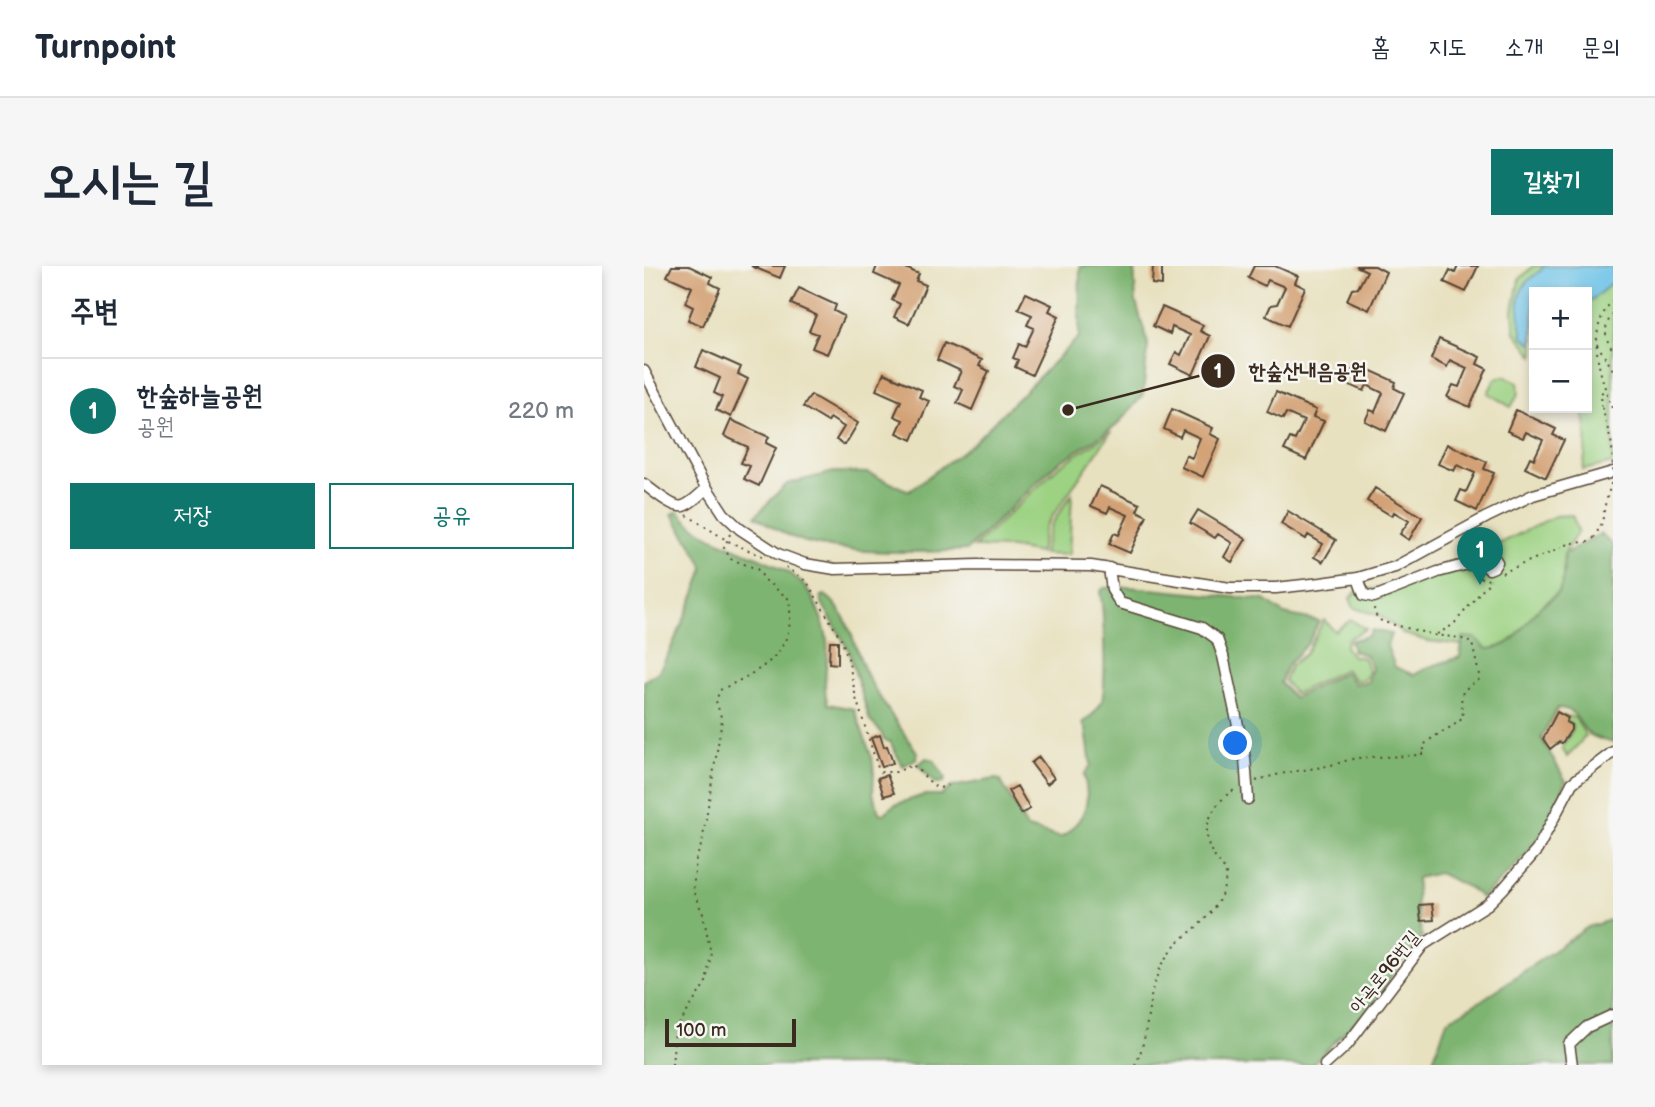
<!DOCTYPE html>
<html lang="ko">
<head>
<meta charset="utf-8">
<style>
	body { margin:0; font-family:"Balsamiq Sans","Poor Story",sans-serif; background:#f6f6f7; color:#1f2937 }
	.controls { position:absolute; right:21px; top:21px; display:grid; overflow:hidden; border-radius:0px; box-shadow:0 4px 10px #0003 }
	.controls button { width:63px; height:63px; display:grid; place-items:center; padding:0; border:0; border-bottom:2px solid #e0e1e3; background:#fff; color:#1f2937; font:35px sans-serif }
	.scale { position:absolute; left:21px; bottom:18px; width:131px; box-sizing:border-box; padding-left:7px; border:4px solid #3b2a1e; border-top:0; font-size:19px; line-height:24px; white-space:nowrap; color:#3b2a1e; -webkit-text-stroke:5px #f6f6f2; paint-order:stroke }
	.you { position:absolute; left:592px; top:478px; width:24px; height:24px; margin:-18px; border:5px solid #fff; border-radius:50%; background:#1a73e8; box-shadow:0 0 0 10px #1a73e833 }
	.badge { display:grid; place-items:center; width:46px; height:46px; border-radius:50%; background:#0f766e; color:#fff; font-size:23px; font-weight:700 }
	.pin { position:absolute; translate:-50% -58px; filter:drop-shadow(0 2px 4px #0008) }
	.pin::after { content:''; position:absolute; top:37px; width:24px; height:21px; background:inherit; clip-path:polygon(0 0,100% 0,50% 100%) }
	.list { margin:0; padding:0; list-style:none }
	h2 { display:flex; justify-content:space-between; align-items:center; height:91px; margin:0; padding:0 28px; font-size:30px }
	h2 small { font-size:23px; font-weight:400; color:#747a83 }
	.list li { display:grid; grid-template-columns:46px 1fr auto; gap:21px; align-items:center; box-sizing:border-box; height:105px; padding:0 28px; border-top:2px solid #e0e1e3 }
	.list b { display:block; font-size:26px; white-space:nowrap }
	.list p { margin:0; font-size:23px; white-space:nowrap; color:#747a83 }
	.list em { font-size:23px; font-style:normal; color:#747a83 }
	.actions { display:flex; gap:14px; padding:21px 28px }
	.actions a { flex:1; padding:16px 0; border:2px solid #0f766e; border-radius:0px; text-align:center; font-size:24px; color:#0f766e }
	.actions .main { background:#0f766e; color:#fff }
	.map { position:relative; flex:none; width:969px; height:799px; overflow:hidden; border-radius:0px }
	header { display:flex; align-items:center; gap:42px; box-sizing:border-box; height:98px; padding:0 35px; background:#fff; border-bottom:2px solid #e0e1e3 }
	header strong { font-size:33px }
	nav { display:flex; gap:38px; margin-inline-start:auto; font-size:24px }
	.intro { display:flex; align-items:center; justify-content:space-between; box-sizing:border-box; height:168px; padding:0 42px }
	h1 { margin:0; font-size:49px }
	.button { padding:18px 32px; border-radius:0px; background:#0f766e; color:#fff; font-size:24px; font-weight:700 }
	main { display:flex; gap:42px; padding:0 42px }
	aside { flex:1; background:#fff; border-radius:0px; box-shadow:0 4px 10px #0003 }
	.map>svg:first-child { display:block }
	.green { fill:#9dd283; stroke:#6c7e50; stroke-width:2 }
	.forest { fill:#7eb471; stroke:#5c6f48; stroke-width:2 }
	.water { fill:#69c1e7; stroke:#527682; stroke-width:2 }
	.building { fill:#d3a174 }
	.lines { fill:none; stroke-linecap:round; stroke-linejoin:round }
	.minor-casing { stroke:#554536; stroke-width:13 }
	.path { stroke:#554536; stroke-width:2; stroke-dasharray:2 5; stroke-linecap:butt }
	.minor { stroke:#fff; stroke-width:10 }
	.path-bridge { stroke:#554536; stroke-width:2; stroke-dasharray:2 5; stroke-linecap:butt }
	.labels { text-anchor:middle; stroke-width:5; stroke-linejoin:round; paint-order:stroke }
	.street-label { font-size:19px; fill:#3b2a1e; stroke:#f6f6f2 }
	.leader { fill:none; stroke:#3b2a1e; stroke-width:2.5 }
	.callout-dot { fill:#3b2a1e; stroke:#f6f6f2; stroke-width:2.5 }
	.mark-label { font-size:21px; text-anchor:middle; font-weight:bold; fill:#fff }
	.callout-label { font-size:21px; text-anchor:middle; font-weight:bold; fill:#3b2a1e; stroke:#f6f6f2; stroke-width:5; stroke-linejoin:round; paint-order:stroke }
</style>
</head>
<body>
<header>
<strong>Turnpoint</strong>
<nav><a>홈</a><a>지도</a><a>소개</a><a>문의</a></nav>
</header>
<div class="intro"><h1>오시는 길</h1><a class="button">길찾기</a></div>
<main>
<aside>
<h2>주변<small></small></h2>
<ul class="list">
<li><span class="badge">1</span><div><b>한숲하늘공원</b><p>공원</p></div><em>220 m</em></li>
</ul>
<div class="actions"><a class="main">저장</a><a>공유</a></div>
</aside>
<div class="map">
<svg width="969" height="799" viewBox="0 0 969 799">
	<rect width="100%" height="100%" fill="#f6f6f2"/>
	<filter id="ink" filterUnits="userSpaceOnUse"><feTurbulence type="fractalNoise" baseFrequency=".0143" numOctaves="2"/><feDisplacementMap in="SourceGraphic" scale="14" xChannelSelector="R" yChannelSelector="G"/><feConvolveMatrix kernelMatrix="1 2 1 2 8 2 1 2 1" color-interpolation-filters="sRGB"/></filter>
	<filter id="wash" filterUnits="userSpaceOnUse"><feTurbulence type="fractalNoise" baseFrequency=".00686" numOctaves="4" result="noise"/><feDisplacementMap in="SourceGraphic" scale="28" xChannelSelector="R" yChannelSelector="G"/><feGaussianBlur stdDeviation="1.57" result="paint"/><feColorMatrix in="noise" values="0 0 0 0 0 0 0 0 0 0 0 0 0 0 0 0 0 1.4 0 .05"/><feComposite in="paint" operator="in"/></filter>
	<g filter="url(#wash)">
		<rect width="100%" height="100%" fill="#e8e1c0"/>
		<path class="green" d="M889 0H969V197L939 204C942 182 946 163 937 142H943V26H890V90L871 66 869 45 875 14Z
			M860 110 874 116 875 127 867 141 844 127 851 113Z
			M467 166 401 261 396 287 368 282 330 281 414 201Z
			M428 228 425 289 399 288 406 261Z
			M928 249 934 265 920 288 919 316 916 324 897 341 882 361 865 377 850 383H842L820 371 819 379 783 375 760 368 737 350 710 342 706 332 714 324 745 322 839 286 911 250Z
			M680 354 691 365 707 354 722 363 704 373 701 381 709 390 720 392 725 406 721 413 712 415 701 403 651 428 640 415 646 400 662 387Z
			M919 449 931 452 942 470 923 491 918 481 929 463V459L917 452Z"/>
		<path class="forest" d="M436 0H490L492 36 504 78 499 129 472 160 411 199 323 284C272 286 220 289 170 278 149 274 128 261 111 250L143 218 190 206 224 207 265 225 327 179 435 71Z
			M34 245C70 291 151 285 172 339 176 349 182 363 183 375 185 395 177 419 184 438L210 443 228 492 230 506 229 527 235 547 240 548 250 539 280 529H297L308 521 351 513 356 514 383 562C389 563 413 571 416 571 421 571 425 565 429 561 445 545 445 531 440 509L447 499 442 463 438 457C446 452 453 445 457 437 463 426 460 341 456 326L460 322 485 321 621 334 640 348 675 355 664 377 643 399 636 417 650 432 701 406 711 418 724 416 728 402 722 389 709 385 706 375 724 370 728 364 747 368 743 380 751 401 770 409 785 401 816 391 819 371 831 372 843 383C874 382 878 357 897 340 905 334 913 331 917 321 921 311 919 298 920 288L956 268 969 279V477C961 474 948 472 943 466 933 455 931 442 914 442L897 472 922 515C906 567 877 597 837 632L826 622 795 607 773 612 772 638 778 671 756 697 728 739 667 799H0V415C4 412 10 409 14 406 21 398 61 309 59 301 55 288 35 261 28 248Z
			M181 329C205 345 210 382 222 407 235 434 256 461 273 486L272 493 259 500 246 476 240 474 237 466 226 455 204 383 178 337 177 330Z
			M282 492 290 494 301 512 300 516 291 517 274 499Z
			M969 653V799H777L789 794 803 755 838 734 944 661Z"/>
		<path class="water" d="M901 0H969V16L943 38V26H890L889 78 879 71C877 54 870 35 880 20 884 12 895 7 901 0Z"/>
		<g id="blocks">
			<path class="building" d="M28 0H45L68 11 66 17 76 22 59 60 44 54 49 41 41 37 48 21 23 10Z
				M107 0H141L136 12Z
				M233 0H257L275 8 272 15 282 19 265 58 250 51 256 38 248 34 255 19 230 8Z
				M509 0H518V19L508 18Z
				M610 0H631L654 10 651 17 661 22 644 60 622 50 627 39 633 38 641 21 624 14 621 20 604 12Z
				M712 0H731L742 6 725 44 703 34 708 23 714 22 723 5Z
				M814 0H834L822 26 800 16 806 4 811 7Z
				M155 22 192 39 190 45 200 50 183 88 168 82 174 68 165 65 172 49 147 38Z
				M382 27 408 39 405 45 415 50 388 109 371 101 374 94 369 92 375 78 381 81 390 62 383 59 388 49 374 43Z
				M518 41 559 59 556 65 566 70 549 109 526 98 532 86 537 89 546 69 528 61 526 68 509 60Z
				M795 73 836 91 833 98 843 103 826 141 803 131 809 119 815 121 823 102 806 94 803 101 787 93Z
				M300 77 338 94 335 100 345 105 328 144 313 137 319 124 310 120 317 105 293 94Z
				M59 84 97 101 94 108 104 113 87 151 72 144 78 131 70 127 76 112 52 101Z
				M712 98 752 116 750 122 760 127 742 165 721 155 726 144 731 146 739 127 723 119 720 125 703 118Z
				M240 107 278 124 275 131 285 135 268 174 253 167 259 154 250 150 257 135 232 124Z
				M632 126 672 144 669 151 680 155 662 194 640 184 646 172 651 174 660 155 642 147 639 153 623 146Z
				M167 129 214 157 201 179 192 174 200 161 186 152 184 156 159 141Z
				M528 143 569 162 566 168 576 173 559 211 537 201 542 189 548 192 556 172 539 164 536 171 520 163Z
				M872 144 912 163 909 169 920 174 902 212 881 202 886 191 890 193 899 174 882 166 879 172 863 165Z
				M87 154 125 171 122 177 132 182 115 220 100 213 106 200 97 197 104 181 80 170Z
				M803 178 843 196 840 203 850 207 833 245 812 235 817 224 822 226 831 207 813 199 810 205 794 198Z
				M456 220 496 238 493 245 503 250 486 287 465 278 470 267 475 269 484 249 466 241 463 247 447 240Z
				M731 222 778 251 765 274 756 268 765 255 750 246 748 250 723 235Z
				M554 244 602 273 588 296 580 291 588 277 574 268 571 272 546 257Z
				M644 245 692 274 679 296 670 291 679 278 664 269 662 273 637 258Z
				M186 375H194V398L185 397Z
				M913 446 924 452 922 456 927 459V464L918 477 915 476 906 483 899 473Z
				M236 469 240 481 243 480 249 497 238 501 227 472Z
				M395 491 410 512 403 518 387 497Z
				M243 509 250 527 240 530 234 512Z
				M373 520 386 543 377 548 364 525Z
				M788 638 790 654 777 655 775 639Z"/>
		</g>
	</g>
	<g filter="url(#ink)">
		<use href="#blocks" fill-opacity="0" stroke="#554536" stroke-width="2"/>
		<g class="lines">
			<g class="minor-casing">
				<path id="minor" d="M0 105 59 216 80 248 96 263 134 288 161 298 191 303 334 299 447 300 586 322H632L677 317 714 312 751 301 843 251 889 229 969 206
					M0 218C8 224 30 243 39 240 47 238 56 228 62 223
					M465 302 468 324 476 337 558 362 573 373 579 390 601 492 604 533
					M714 312 720 329 730 331 794 306 820 299 837 297 845 303 850 301 853 296 849 290 842 289 837 297
					M681 799 703 779 779 679 844 638 859 623 893 584 928 517 969 486
					M928 799 925 778 943 761 969 749"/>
			</g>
			<path class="path" d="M969 34C940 65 956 109 969 145
				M969 48C959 60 960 72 969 84
				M953 78 969 104
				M958 141 957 128 960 123
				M43 249 84 275 118 290
				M142 301 163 316 197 373 204 392 212 432 234 502 237 506H252L269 499 289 519 296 522 304 519
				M858 307 927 277 944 276 950 272
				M830 308 838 313 847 314
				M793 368 809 359 847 314
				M612 515C636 506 658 505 683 500 694 498 704 493 715 492 737 489 760 493 781 487L779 480C791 467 812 461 819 451 817 427 813 427 836 413L828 377 816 372 790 369 739 356 733 352 730 343 732 340
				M28 799 31 765 62 716 67 688 59 648 49 625 52 593 58 577 78 454 72 435 76 424C119 403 153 388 145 333L122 315 113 303 87 293 80 282 86 268
				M491 799C508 767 500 727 520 696 524 690 528 683 532 678 537 673 543 669 549 664 567 649 582 630 582 606 578 599 572 594 569 588 553 563 571 533 594 522"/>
			<use href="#minor" class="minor"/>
			<path class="path-bridge" d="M950 272 958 257 961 239 969 211 968 179 958 141"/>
		</g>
	</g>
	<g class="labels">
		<g class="street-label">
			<text transform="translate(740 705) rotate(-51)" y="7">아곡로96번길</text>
		</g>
	</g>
	<path class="leader" d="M424 144L574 105"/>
	<g class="callout-dot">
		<circle cx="424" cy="144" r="7"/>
		<circle cx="574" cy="105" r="18"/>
	</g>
	<g class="mark-label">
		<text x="574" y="112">1</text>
	</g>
	<g class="callout-label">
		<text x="664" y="112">한숲산내음공원</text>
	</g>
</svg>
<div class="controls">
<button>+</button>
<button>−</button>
</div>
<div class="scale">100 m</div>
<div class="you"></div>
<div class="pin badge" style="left:836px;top:319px">1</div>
</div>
</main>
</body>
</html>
